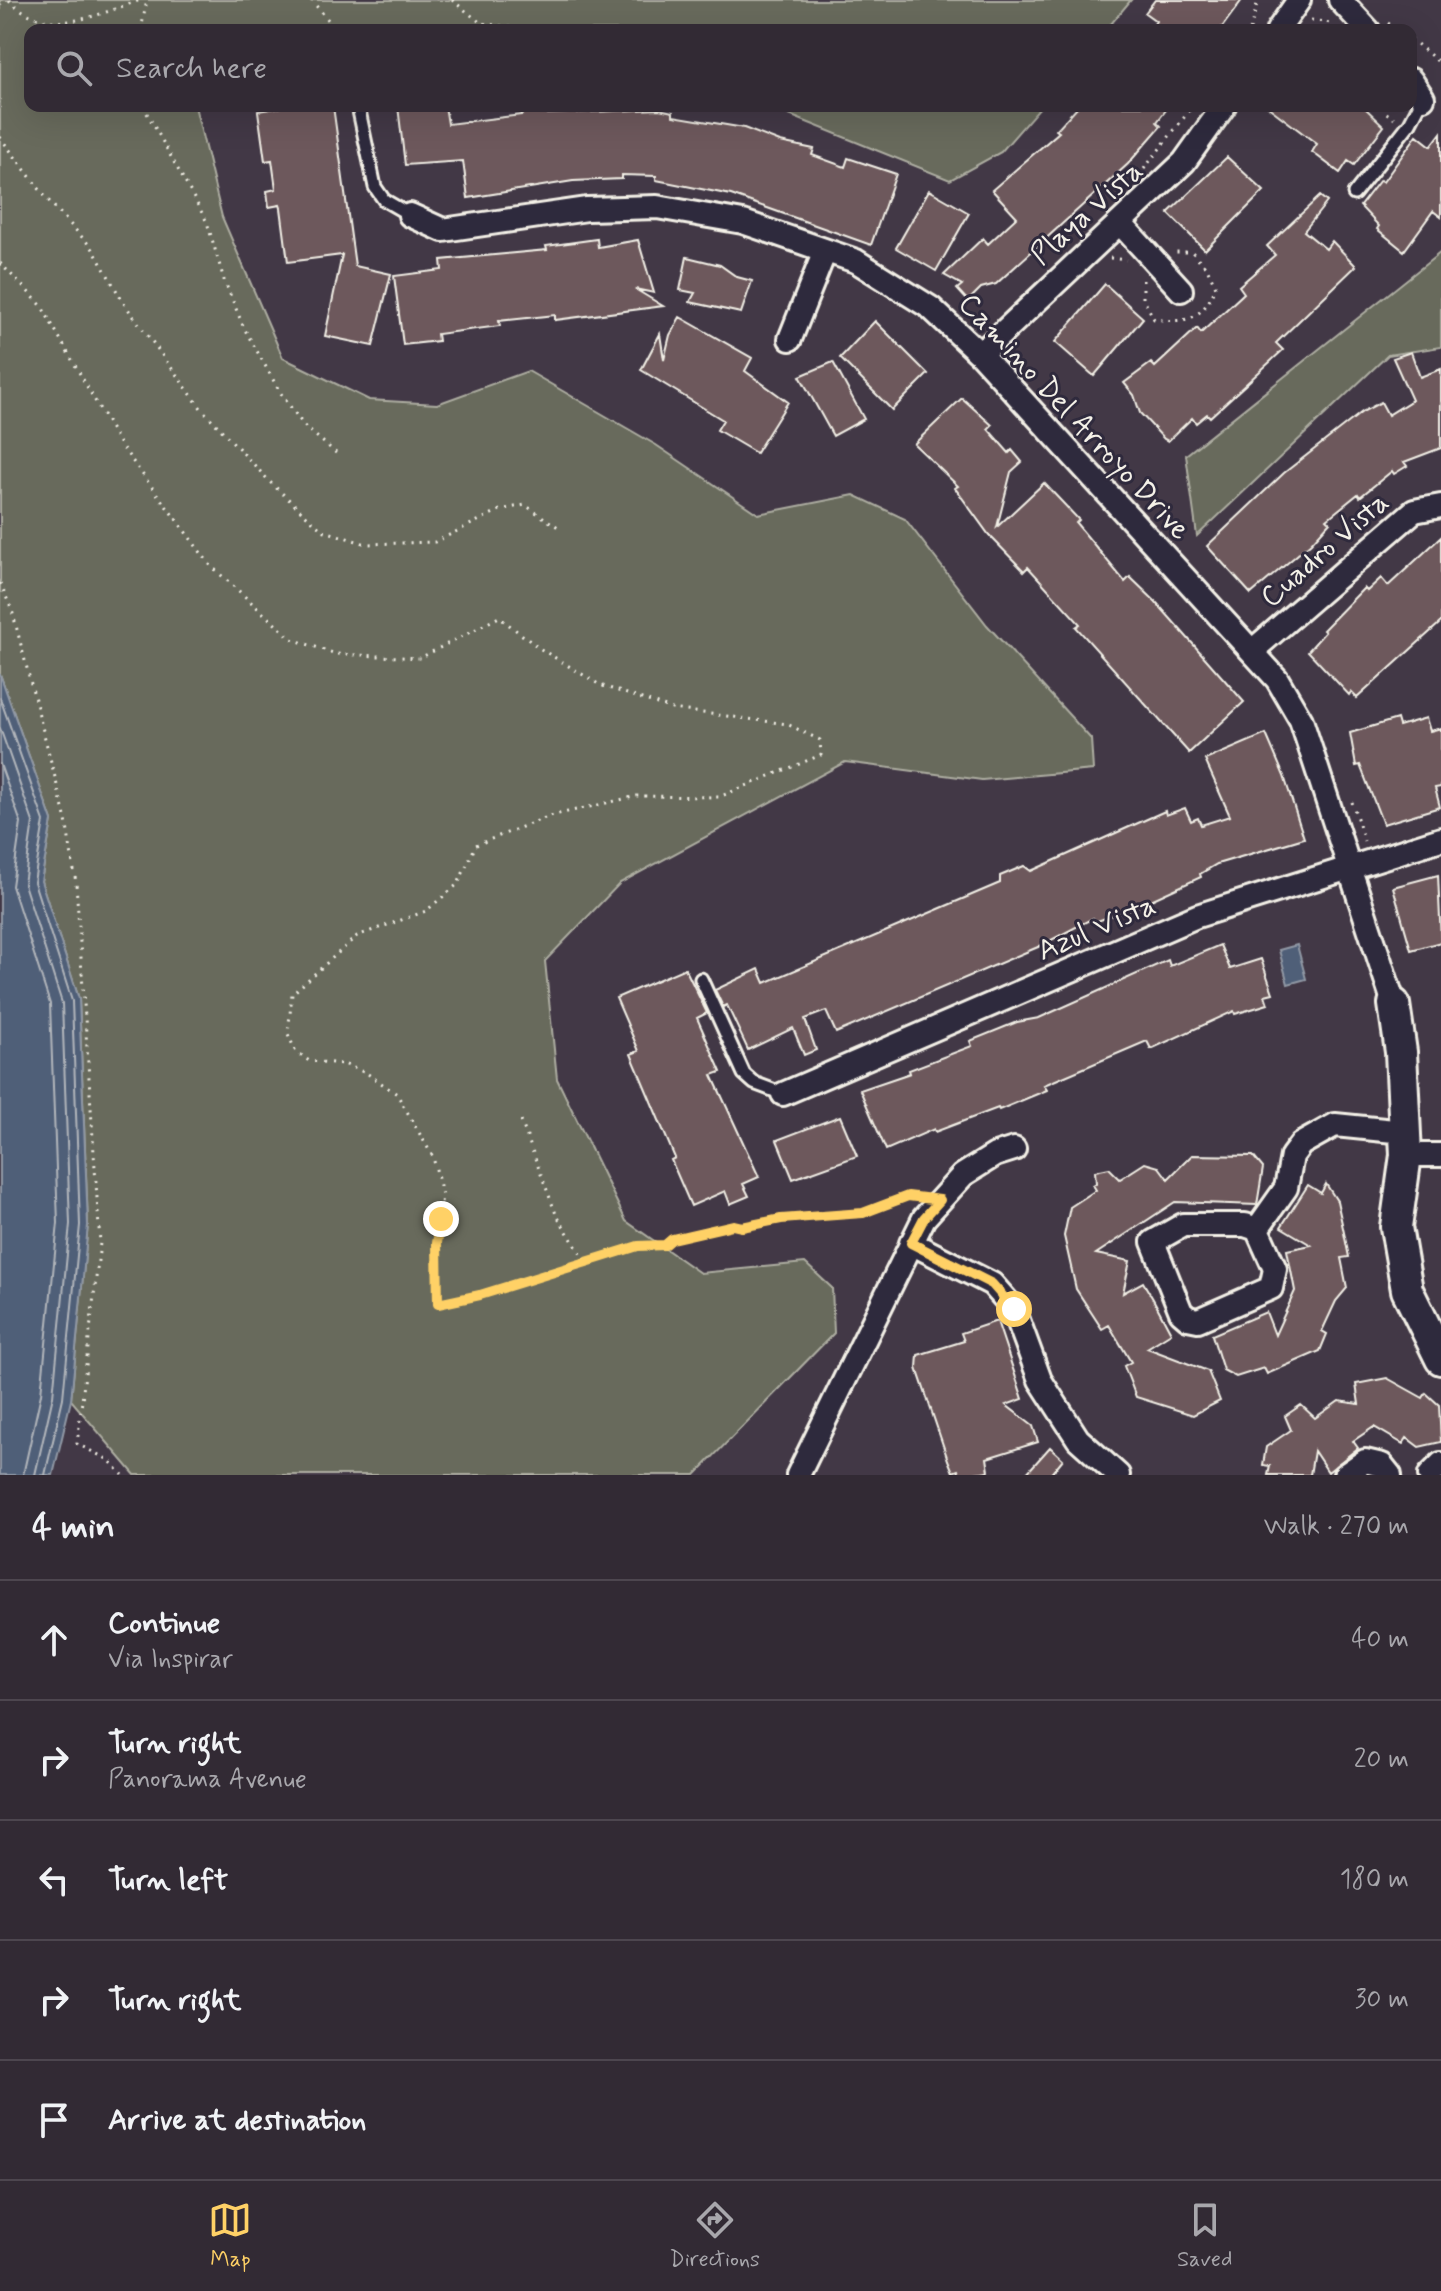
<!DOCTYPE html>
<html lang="en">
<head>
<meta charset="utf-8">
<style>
	body { margin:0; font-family:Mynerve,sans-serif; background:#3a323c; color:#f1f3f6 }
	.stop { position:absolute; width:24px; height:24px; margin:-18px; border:6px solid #ffd166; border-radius:50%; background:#fff }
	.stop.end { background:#ffd166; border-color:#fff; box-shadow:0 2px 8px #0008 }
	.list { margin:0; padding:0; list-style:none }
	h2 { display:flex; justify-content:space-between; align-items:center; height:104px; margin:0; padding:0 32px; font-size:34px }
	h2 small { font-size:26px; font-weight:400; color:#a8a7ac }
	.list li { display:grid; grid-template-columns:52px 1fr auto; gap:24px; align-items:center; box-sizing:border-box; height:120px; padding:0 32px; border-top:2px solid #4d464f }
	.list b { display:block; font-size:30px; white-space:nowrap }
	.list p { margin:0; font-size:26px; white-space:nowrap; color:#a8a7ac }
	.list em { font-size:26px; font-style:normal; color:#a8a7ac }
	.icon { flex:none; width:44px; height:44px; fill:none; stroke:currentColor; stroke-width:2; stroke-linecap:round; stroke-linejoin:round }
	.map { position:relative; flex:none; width:1441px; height:1475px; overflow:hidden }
	.search { position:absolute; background:#322a34; box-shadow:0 8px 32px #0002; left:24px; right:24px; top:24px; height:88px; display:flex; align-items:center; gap:20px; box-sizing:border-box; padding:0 28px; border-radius:16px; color:#a8a7ac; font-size:30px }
	.sheet { height:704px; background:#322a34 }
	nav { display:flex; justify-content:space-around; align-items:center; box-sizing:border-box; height:112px; border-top:2px solid #4d464f; background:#322a34; font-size:22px; color:#a8a7ac }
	nav a { display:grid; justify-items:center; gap:4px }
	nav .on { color:#ffd166 }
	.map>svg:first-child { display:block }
	.green { fill:#676a5c; stroke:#aeaea2; stroke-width:2 }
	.water { fill:#4f5e78; stroke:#9199a5; stroke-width:2 }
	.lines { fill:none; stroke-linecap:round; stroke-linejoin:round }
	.shore { stroke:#b2b6bb; stroke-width:2 }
	.building { fill:#6d595b; stroke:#f4f1e8; stroke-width:2 }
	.lane-casing { stroke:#f4f1e8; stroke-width:17 }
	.street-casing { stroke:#f4f1e8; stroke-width:28 }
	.secondary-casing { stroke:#f4f1e8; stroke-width:36 }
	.path { stroke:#f4f1e8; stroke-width:3; stroke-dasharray:2 6; stroke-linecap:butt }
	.lane { stroke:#2f2a3d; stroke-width:11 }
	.street { stroke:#2f2a3d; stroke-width:22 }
	.secondary { stroke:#2f2a3d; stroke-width:30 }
	.route { stroke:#ffd166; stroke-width:10 }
	.labels { text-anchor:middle; stroke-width:6; stroke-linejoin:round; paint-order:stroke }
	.street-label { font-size:30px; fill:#f4f1e8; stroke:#2f2a3d }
</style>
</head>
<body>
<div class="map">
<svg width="1441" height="1475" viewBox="0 0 1441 1475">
	<rect width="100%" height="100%" fill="#423846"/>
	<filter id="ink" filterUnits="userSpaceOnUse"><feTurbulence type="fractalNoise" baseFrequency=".0125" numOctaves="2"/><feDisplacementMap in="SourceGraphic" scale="16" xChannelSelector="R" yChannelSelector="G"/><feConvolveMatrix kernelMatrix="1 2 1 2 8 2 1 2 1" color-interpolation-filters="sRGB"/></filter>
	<g filter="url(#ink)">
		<path class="green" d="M0 0H1131L1106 30H30V106H195L222 217 283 358 369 400 437 404 528 371 656 445 758 514 854 495 905 519 987 625 1091 739 1093 770 982 780 845 762 620 883 545 961 557 1079 626 1221 700 1273 805 1263 832 1288 834 1333 695 1475H135L71 1400 88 1224 79 999 41 881 52 821 0 674Z
			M767 106H1041L1001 152 950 180Z
			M1441 252V347L1388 355 1197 536 1186 455Z"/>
		<path class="water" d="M0 674 52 821 41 881 79 999 88 1225 71 1400 53 1475H0Z
			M1297 945 1306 979 1288 984 1279 950Z"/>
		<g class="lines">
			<path class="shore" d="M0 698 44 821 34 882 72 1001 80 1225 63 1398 45 1475
				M0 728 33 822 24 884 62 1003 70 1224 53 1396 35 1475
				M0 764 21 823 12 886 50 1004 58 1223 41 1394 23 1475"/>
		</g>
		<path class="building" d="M1155 0H1242L1220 30H1150L1156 21 1145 13Z
			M288 106H333L355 266 391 274 373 346 325 336 342 255 288 262 281 208 280 205 269 207 267 191 276 189 272 160 265 161 258 111Z
			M398 106H445L448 124 522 115 521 110 547 107 548 114 659 109 673 112V116L744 128 780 142 814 149 812 155 845 167 848 158 896 174 871 245 731 195 656 180V176L622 175V179L573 181 468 198 463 161 405 165Z
			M1078 106H1169L1157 122 1161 126 1128 164 996 284 981 288 968 301 957 289 962 285 944 275 983 238 988 244 1017 217 992 190 1059 132 1056 130Z
			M1267 106H1363L1384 126 1354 165 1348 161 1340 173 1312 152 1317 144Z
			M1441 133V217L1433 211 1404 251 1377 229 1379 226 1360 206 1380 180 1383 182 1417 135 1431 146Z
			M1227 157 1264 191 1205 250 1168 213Z
			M929 190 969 213 936 271 896 248Z
			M1320 196 1327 202 1304 231 1326 249 1332 241 1356 266 1276 343 1283 350 1210 417 1207 414 1196 423 1192 418 1168 441 1164 439 1140 413 1134 395 1124 383 1151 363 1155 367 1197 328 1201 333 1244 293 1239 286 1275 255 1267 246Z
			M597 239 598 247 638 240 654 293 635 289 663 306 555 320V315L499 321 500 326 437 334 438 341 403 345 394 276 442 270 441 260 547 250 546 246Z
			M687 257 720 265 737 277 752 281 741 313 690 302 695 293 680 290Z
			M1105 284 1143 318 1094 376 1055 342Z
			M680 317 752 358 745 371 788 402 756 453 717 430 723 420 641 370 660 334 664 360 670 335Z
			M875 321 928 374 892 410 840 358Z
			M1411 352 1420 377 1441 369V448L1404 462 1407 466 1394 474 1392 471 1360 497 1358 494 1327 519 1330 522 1311 543 1251 594 1207 546 1284 473 1362 412 1381 402 1388 415 1412 400 1393 358Z
			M833 362 864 419 833 436 800 376Z
			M962 398 992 425 988 429 1009 453 1012 450 1022 462 1011 472 997 527 1044 483 1079 520 1076 523 1125 582 1130 577 1156 602 1244 702 1189 753 1076 627 1080 624 1028 567 1024 571 989 535 955 488 958 486 914 444Z
			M1441 537V622L1357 698 1351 692 1349 695 1308 651 1325 632 1323 630 1364 588 1367 591 1381 578 1388 586Z
			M1426 718 1430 731 1441 728V787L1435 788 1440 807 1383 824 1360 765 1356 766 1350 733 1397 719 1399 726Z
			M1266 734 1284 776 1304 838 1217 864 1200 874 1201 877 1140 905 1095 922 1093 918 1038 947 836 1033 826 1011 805 1019 816 1050 804 1055 793 1028 748 1050 727 1005 723 1007 715 990 759 969 765 983 1000 883V876L1024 866 1031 871 1165 811 1166 815 1185 808 1191 821 1198 818 1201 825 1230 816 1205 760Z
			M1438 875 1441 942 1411 950 1393 887Z
			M1220 945 1230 969 1261 959 1273 993 1265 995 1268 1004 1235 1014 1234 1011 1151 1049 1147 1041 1044 1085 1047 1090 999 1110 998 1108 935 1132 934 1129 886 1150 860 1090 910 1073 909 1070 972 1046 970 1041 1017 1022 1039 1018 1168 960 1170 966Z
			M685 968 707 1013 697 1018 721 1072 712 1075 759 1177 743 1184 749 1196 730 1204 725 1191 691 1206 671 1160 675 1158 631 1054 639 1051 616 998Z
			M840 1116 857 1156 793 1179 777 1140Z
			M1192 1155 1253 1156 1263 1168 1257 1205 1175 1202 1096 1254 1130 1261 1123 1293 1143 1282 1153 1299 1171 1333 1147 1348 1208 1371 1220 1401 1193 1415 1136 1397 1124 1366 1131 1362 1109 1325 1102 1329 1076 1289 1064 1236 1070 1207 1096 1190 1093 1185 1096 1183 1095 1171 1109 1168 1120 1179 1145 1163 1159 1167 1168 1179Z
			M1326 1184 1337 1201 1343 1228 1349 1257 1341 1258 1347 1288 1336 1301 1322 1331 1327 1334 1320 1351 1267 1374 1264 1368 1236 1377 1223 1370 1212 1335 1266 1312 1275 1335 1295 1291 1287 1250 1311 1245 1281 1227 1308 1185 1321 1193Z
			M997 1321 1023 1399 1006 1405 1033 1426 1038 1442 987 1458 989 1471 960 1475 958 1470 953 1472 948 1460 917 1368 918 1355 964 1341 961 1333Z
			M1387 1378 1423 1398 1426 1393 1439 1405 1441 1442 1419 1447 1407 1438 1403 1444 1374 1427 1353 1441 1358 1448 1328 1472 1314 1451 1310 1475H1268L1270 1466 1263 1465 1266 1447 1291 1430 1285 1416 1301 1405 1315 1418 1339 1401 1359 1404 1356 1384Z
			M1050 1447 1063 1459 1050 1475H1025Z"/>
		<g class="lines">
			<g class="lane-casing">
				<path id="lane" d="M358 106 375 187 384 200 410 215
					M1354 194 1410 123 1423 98
					M701 979 744 1074 754 1083 783 1094"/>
			</g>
			<g class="street-casing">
				<path id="street" d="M1340 0 1368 30
					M1278 30 1299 0
					M1411 80 1423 98
					M410 215 443 230 587 209 657 207 743 222 856 261 931 308 980 354 1277 679 1301 720 1394 1004
					M1120 223 1181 290
					M790 339 825 251
					M980 354 1184 162 1224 106
					M1252 651 1414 511 1441 506
					M783 1094 1197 916 1441 839
					M1406 1155H1441
					M1183 1225H1245L1257 1229 1275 1269 1271 1288 1198 1320 1188 1318 1181 1312 1153 1242Z
					M1257 1229 1286 1188 1292 1156 1301 1144 1335 1125 1404 1132
					M911 1243 992 1284 1014 1309 1040 1380 1078 1439 1118 1475
					M798 1475 924 1218 963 1175 995 1155 1014 1149
					M1345 1475 1365 1461 1382 1465 1390 1475
					M1430 1475 1441 1464"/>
			</g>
			<g class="secondary-casing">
				<path id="secondary" d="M1394 1004 1401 1052 1406 1155 1396 1227 1407 1290 1441 1359"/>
			</g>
			<path class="path" d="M9 0C51 40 94 15 141 0
				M311 0 337 30
				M452 0 481 23 529 30
				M0 5 4 0
				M1311 20 1331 23
				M1388 23 1398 30
				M141 30 147 0
				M1250 30 1258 0
				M1411 39 1441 64
				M143 106 207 222 224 280 244 328 280 392 304 426 336 453
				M1384 106 1385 112 1394 118
				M0 137 47 199 93 249 123 302 201 408 271 483 322 530 366 544 435 542 500 510 525 505 561 529
				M1144 169 1193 106
				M1110 258 1126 260
				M0 263 41 305 119 443 211 566 292 639 336 654 420 658 499 617 539 648 600 685 672 709 787 724 820 740 821 755 719 797 637 796 550 816 476 845 458 884 426 911 357 936 292 994 288 1034 295 1050 309 1061 344 1064 368 1074 397 1094 433 1157 442 1194 437 1243 438 1304 480 1295 638 1246 665 1245 672 1239 733 1225 742 1227 781 1219 863 1213 887 1202 916 1197
				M1143 280V298L1154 319C1188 324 1202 319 1216 287L1207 268 1192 252H1173
				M974 320 988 318
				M0 583 12 610 66 820 76 883 100 1243 77 1444 109 1460 123 1475
				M1352 802 1364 841
				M521 1121 556 1214 586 1262"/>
			<use href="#lane" class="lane"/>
			<use href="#street" class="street"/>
			<use href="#secondary" class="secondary"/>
		</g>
	</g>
	<g class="lines" filter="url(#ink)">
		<path class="route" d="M441 1219 437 1243 438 1304 480 1295 638 1246 665 1245 672 1239 733 1225 742 1227 781 1219 863 1213 908 1196 940 1200 924 1218 911 1243 992 1284 1014 1309"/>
	</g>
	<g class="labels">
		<g class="street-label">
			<text transform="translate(1086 212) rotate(-42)" y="10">Playa Vista</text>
			<text transform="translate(1075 416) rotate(47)" y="10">Camino Del Arroyo Drive</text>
			<text transform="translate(1324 549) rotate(-41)" y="10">Cuadro Vista</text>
			<text transform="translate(1096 927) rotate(-23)" y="10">Azul Vista</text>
		</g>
	</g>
</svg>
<div class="stop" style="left:1014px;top:1309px"></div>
<div class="stop end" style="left:441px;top:1219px"></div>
<div class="search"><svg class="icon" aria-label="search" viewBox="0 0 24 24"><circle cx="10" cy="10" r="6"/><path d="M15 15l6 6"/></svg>Search here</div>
</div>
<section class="sheet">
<h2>4 min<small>Walk · 270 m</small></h2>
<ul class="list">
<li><svg class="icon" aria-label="ahead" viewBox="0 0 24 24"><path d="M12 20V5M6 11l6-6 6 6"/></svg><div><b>Continue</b><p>Via Inspirar</p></div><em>40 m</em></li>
<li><svg class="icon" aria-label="right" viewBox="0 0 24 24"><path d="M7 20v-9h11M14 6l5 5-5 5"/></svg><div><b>Turn right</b><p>Panorama Avenue</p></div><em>20 m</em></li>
<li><svg class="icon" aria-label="left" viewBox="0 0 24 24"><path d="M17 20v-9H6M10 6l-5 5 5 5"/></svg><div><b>Turn left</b></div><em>180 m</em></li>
<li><svg class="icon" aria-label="right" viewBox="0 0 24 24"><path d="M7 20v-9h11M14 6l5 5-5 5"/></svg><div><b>Turn right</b></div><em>30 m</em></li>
<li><svg class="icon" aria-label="arrive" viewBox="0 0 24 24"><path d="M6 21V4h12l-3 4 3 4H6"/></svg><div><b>Arrive at destination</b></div></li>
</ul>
</section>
<nav>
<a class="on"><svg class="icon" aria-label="map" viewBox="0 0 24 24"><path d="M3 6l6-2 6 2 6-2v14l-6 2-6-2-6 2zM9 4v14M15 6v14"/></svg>Map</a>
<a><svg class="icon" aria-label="directions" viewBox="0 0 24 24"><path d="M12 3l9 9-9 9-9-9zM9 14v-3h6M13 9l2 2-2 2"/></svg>Directions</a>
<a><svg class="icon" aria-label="saved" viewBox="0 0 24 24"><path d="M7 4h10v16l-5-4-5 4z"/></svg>Saved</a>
</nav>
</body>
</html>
